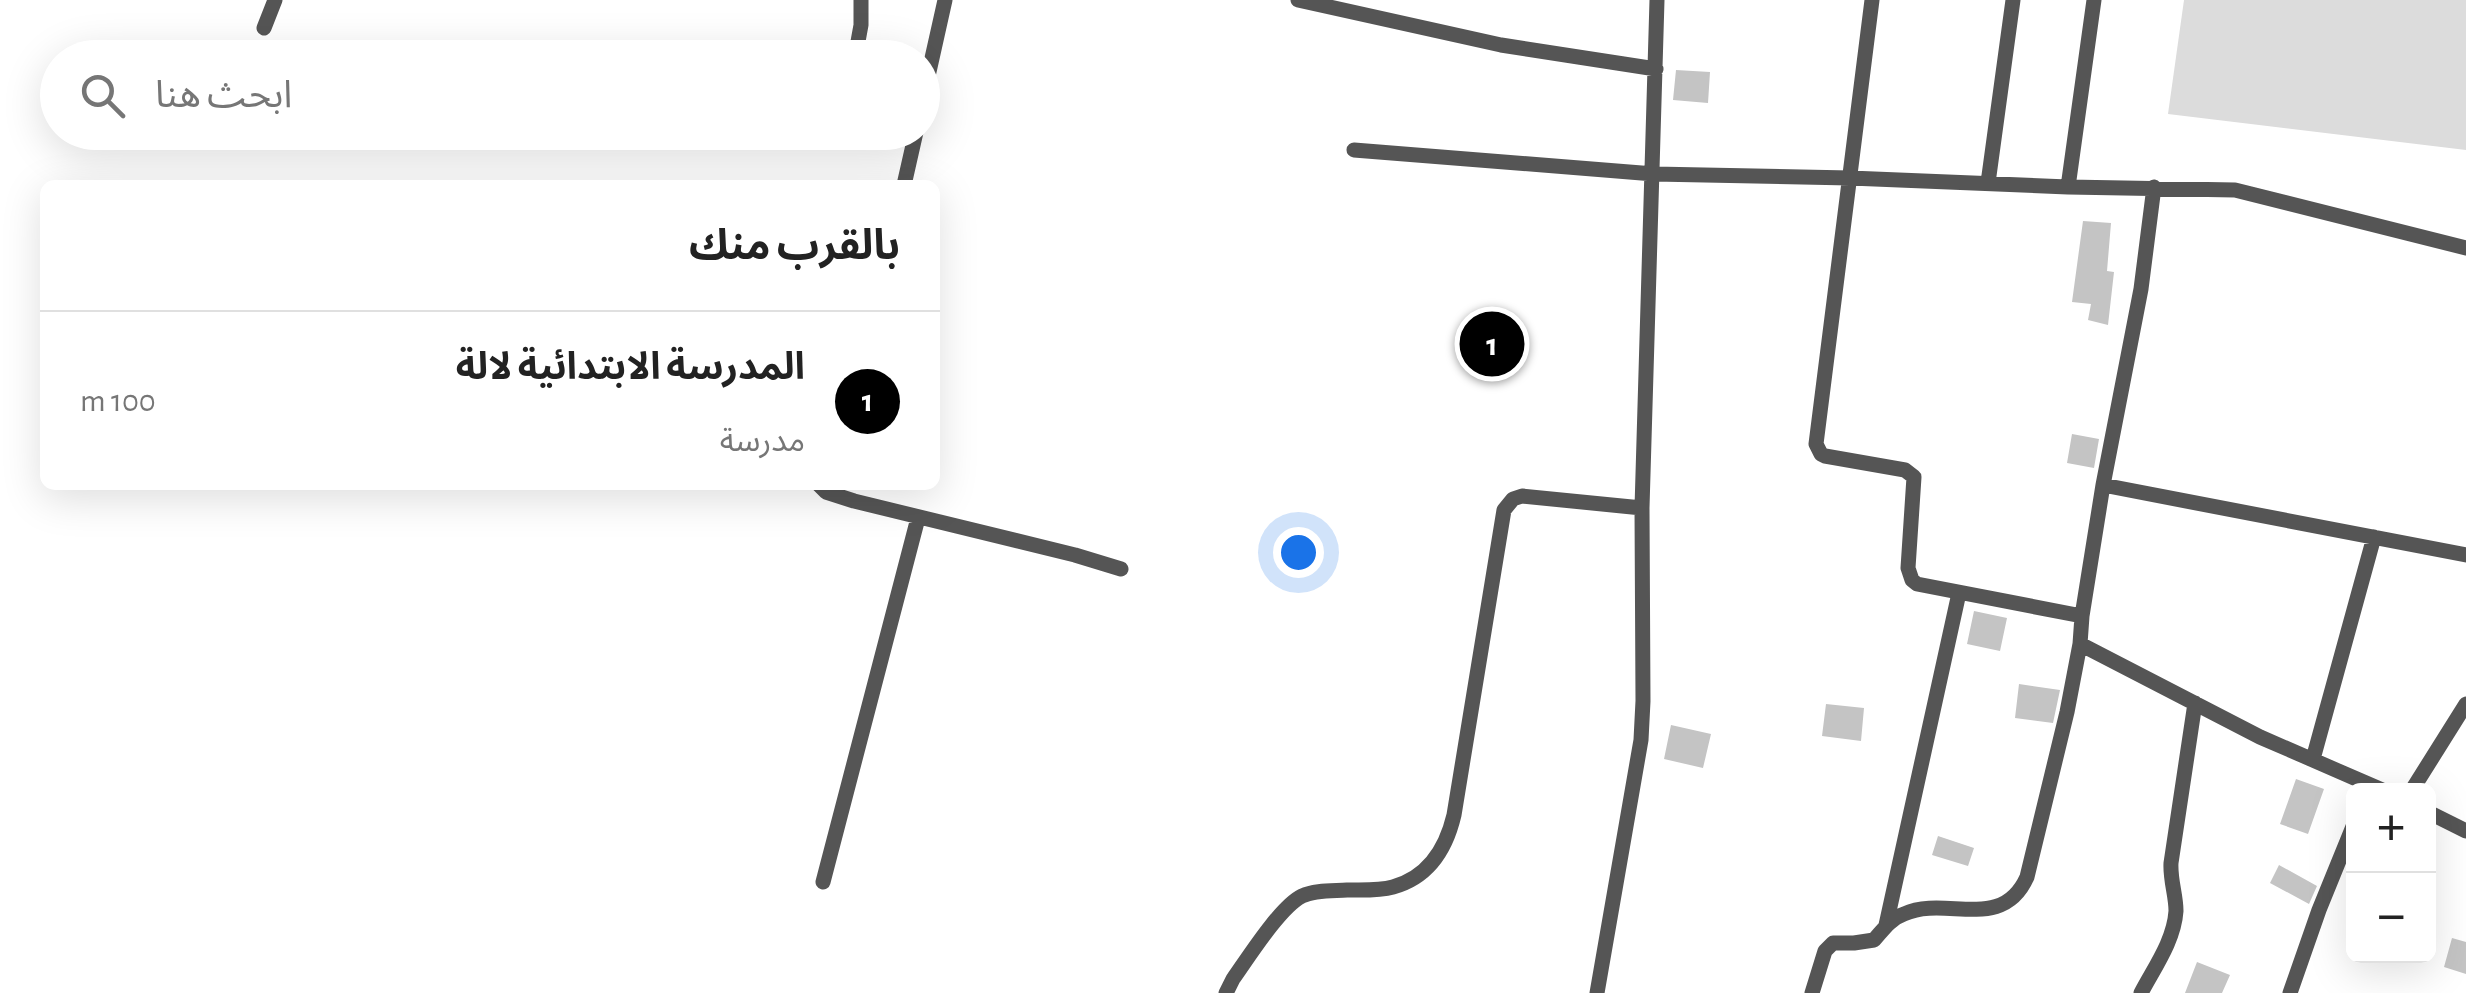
<!DOCTYPE html>
<html lang="ar">
<head>
<meta charset="utf-8">
<style>
	body { margin:0; font-family:"Alegreya Sans","Noto Sans Arabic",sans-serif; background:#f2f2f2; color:#222; direction:rtl }
	.controls { position:absolute; right:30px; bottom:30px; display:grid; overflow:hidden; border-radius:15px; box-shadow:0 10px 40px #0002 }
	.controls button { width:90px; height:90px; display:grid; place-items:center; padding:0; border:0; border-bottom:2px solid #e0e0e0; background:#fff; color:#222; font:50px sans-serif }
	.you { position:absolute; left:1298px; top:552px; width:35px; height:35px; margin:-25px; border:8px solid #fff; border-radius:50%; background:#1a73e8; box-shadow:0 0 0 15px #1a73e833 }
	.badge { display:grid; place-items:center; width:65px; height:65px; border-radius:50%; background:#000; color:#fff; font-size:32px; font-weight:700 }
	.pin { position:absolute; translate:-50% -50%; border:5px solid #fff; box-shadow:0 2px 10px #0006 }
	.list { margin:0; padding:0; list-style:none }
	h2 { display:flex; justify-content:space-between; align-items:center; height:130px; margin:0; padding:0 40px; font-size:42px }
	h2 small { font-size:32px; font-weight:400; color:#767676 }
	.list li { display:grid; grid-template-columns:65px 1fr auto; gap:30px; align-items:center; box-sizing:border-box; height:180px; padding:0 40px; border-top:2px solid #e0e0e0 }
	.list b { display:block; font-size:38px; white-space:nowrap }
	.list p { margin:0; font-size:32px; white-space:nowrap; color:#767676 }
	.list em { font-size:32px; font-style:normal; color:#767676 }
	.icon { flex:none; width:55px; height:55px; fill:none; stroke:currentColor; stroke-width:2; stroke-linecap:round; stroke-linejoin:round }
	.map { position:relative; flex:none; width:2466px; height:993px; overflow:hidden; direction:ltr }
	.search { position:absolute; background:#fff; box-shadow:0 10px 40px #0002; left:40px; top:40px; width:900px; height:110px; display:flex; align-items:center; gap:25px; box-sizing:border-box; padding:0 35px; border-radius:55px; color:#767676; font-size:38px }
	.panel { position:absolute; background:#fff; box-shadow:0 10px 40px #0002; left:40px; top:180px; width:900px; height:310px; border-radius:15px; direction:rtl }
	.map>svg:first-child { display:block }
	.green { fill:#dcdcdc }
	.building { fill:#c4c4c4 }
	.lines { fill:none; stroke-linecap:round; stroke-linejoin:round }
	.minor { stroke:#555; stroke-width:15 }
</style>
</head>
<body>
<div class="map">
<svg width="2466" height="993" viewBox="0 0 2466 993">
	<rect width="100%" height="100%" fill="#fff"/>
	<path class="green" d="M2184 0H2466V150L2168 114Z"/>
	<path class="building" d="M1676 70 1710 72 1708 103 1673 100Z
		M2083 221 2111 223 2107 271 2114 272 2108 325 2088 320 2091 304 2072 302Z
		M2072 434 2099 439 2094 468 2067 463Z
		M1974 611 2007 618 2000 651 1967 644Z
		M2019 684 2060 690 2053 723 2015 718Z
		M1826 704 1864 708 1861 741 1822 736Z
		M1671 725 1711 734 1703 768 1664 759Z
		M2296 779 2324 789 2308 834 2280 824Z
		M1938 836 1974 848 1968 866 1932 855Z
		M2279 865 2317 886 2309 904 2270 883Z
		M2452 938 2466 942V974L2444 967Z
		M2197 962 2230 975 2222 993H2185Z"/>
	<g class="lines">
		<path class="minor" d="M1298 0 1501 45 1656 69
			M1872 0 1816 444 1821 454 1825 456 1905 470 1914 477 1908 568 1912 580 1917 584 2082 616
			M264 28 275 0
			M855 58 861 25V0
			M922 103 945 0
			M1354 150 1654 174 1850 178 2068 187 2235 190 2466 248
			M1988 183 2013 0
			M904 185 916 132
			M2068 187 2094 0
			M819 485 826 492 854 501 1075 555 1121 569
			M2103 485 2466 555
			M2080 644 2260 737 2382 790
			M2313 759 2374 537
			M2412 790 2466 704
			M2428 812 2466 831
			M823 882 918 518
			M1886 925 1959 593
			M1226 993 1233 979C1248 958 1280 907 1302 896 1315 890 1332 891 1347 890 1362 890 1379 891 1393 887 1429 877 1446 849 1454 815L1504 510 1513 499 1522 496 1642 508
			M1597 993 1641 740 1643 701 1642 508 1657 0
			M1812 993 1825 951 1833 943H1854L1874 940C1883 930 1890 919 1904 914 1946 895 2002 933 2027 877L2067 712 2080 644 2082 616 2103 485 2141 289 2154 187
			M2141 993C2154 968 2174 941 2176 911 2176 895 2170 880 2171 863L2195 703
			M2290 993 2319 910 2354 824"/>
	</g>
</svg>
<div class="controls">
<button>+</button>
<button>−</button>
</div>
<div class="you"></div>
<div class="pin badge" style="left:1492px;top:344px">1</div>
<div class="search"><svg class="icon" aria-label="search" viewBox="0 0 24 24"><circle cx="10" cy="10" r="6"/><path d="M15 15l6 6"/></svg>ابحث هنا</div>
<section class="panel">
<h2>بالقرب منك<small></small></h2>
<ul class="list">
<li><span class="badge">1</span><div><b>المدرسة الابتدائية لالة</b><p>مدرسة</p></div><em>100 m</em></li>
</ul>
</section>
</div>
</body>
</html>
